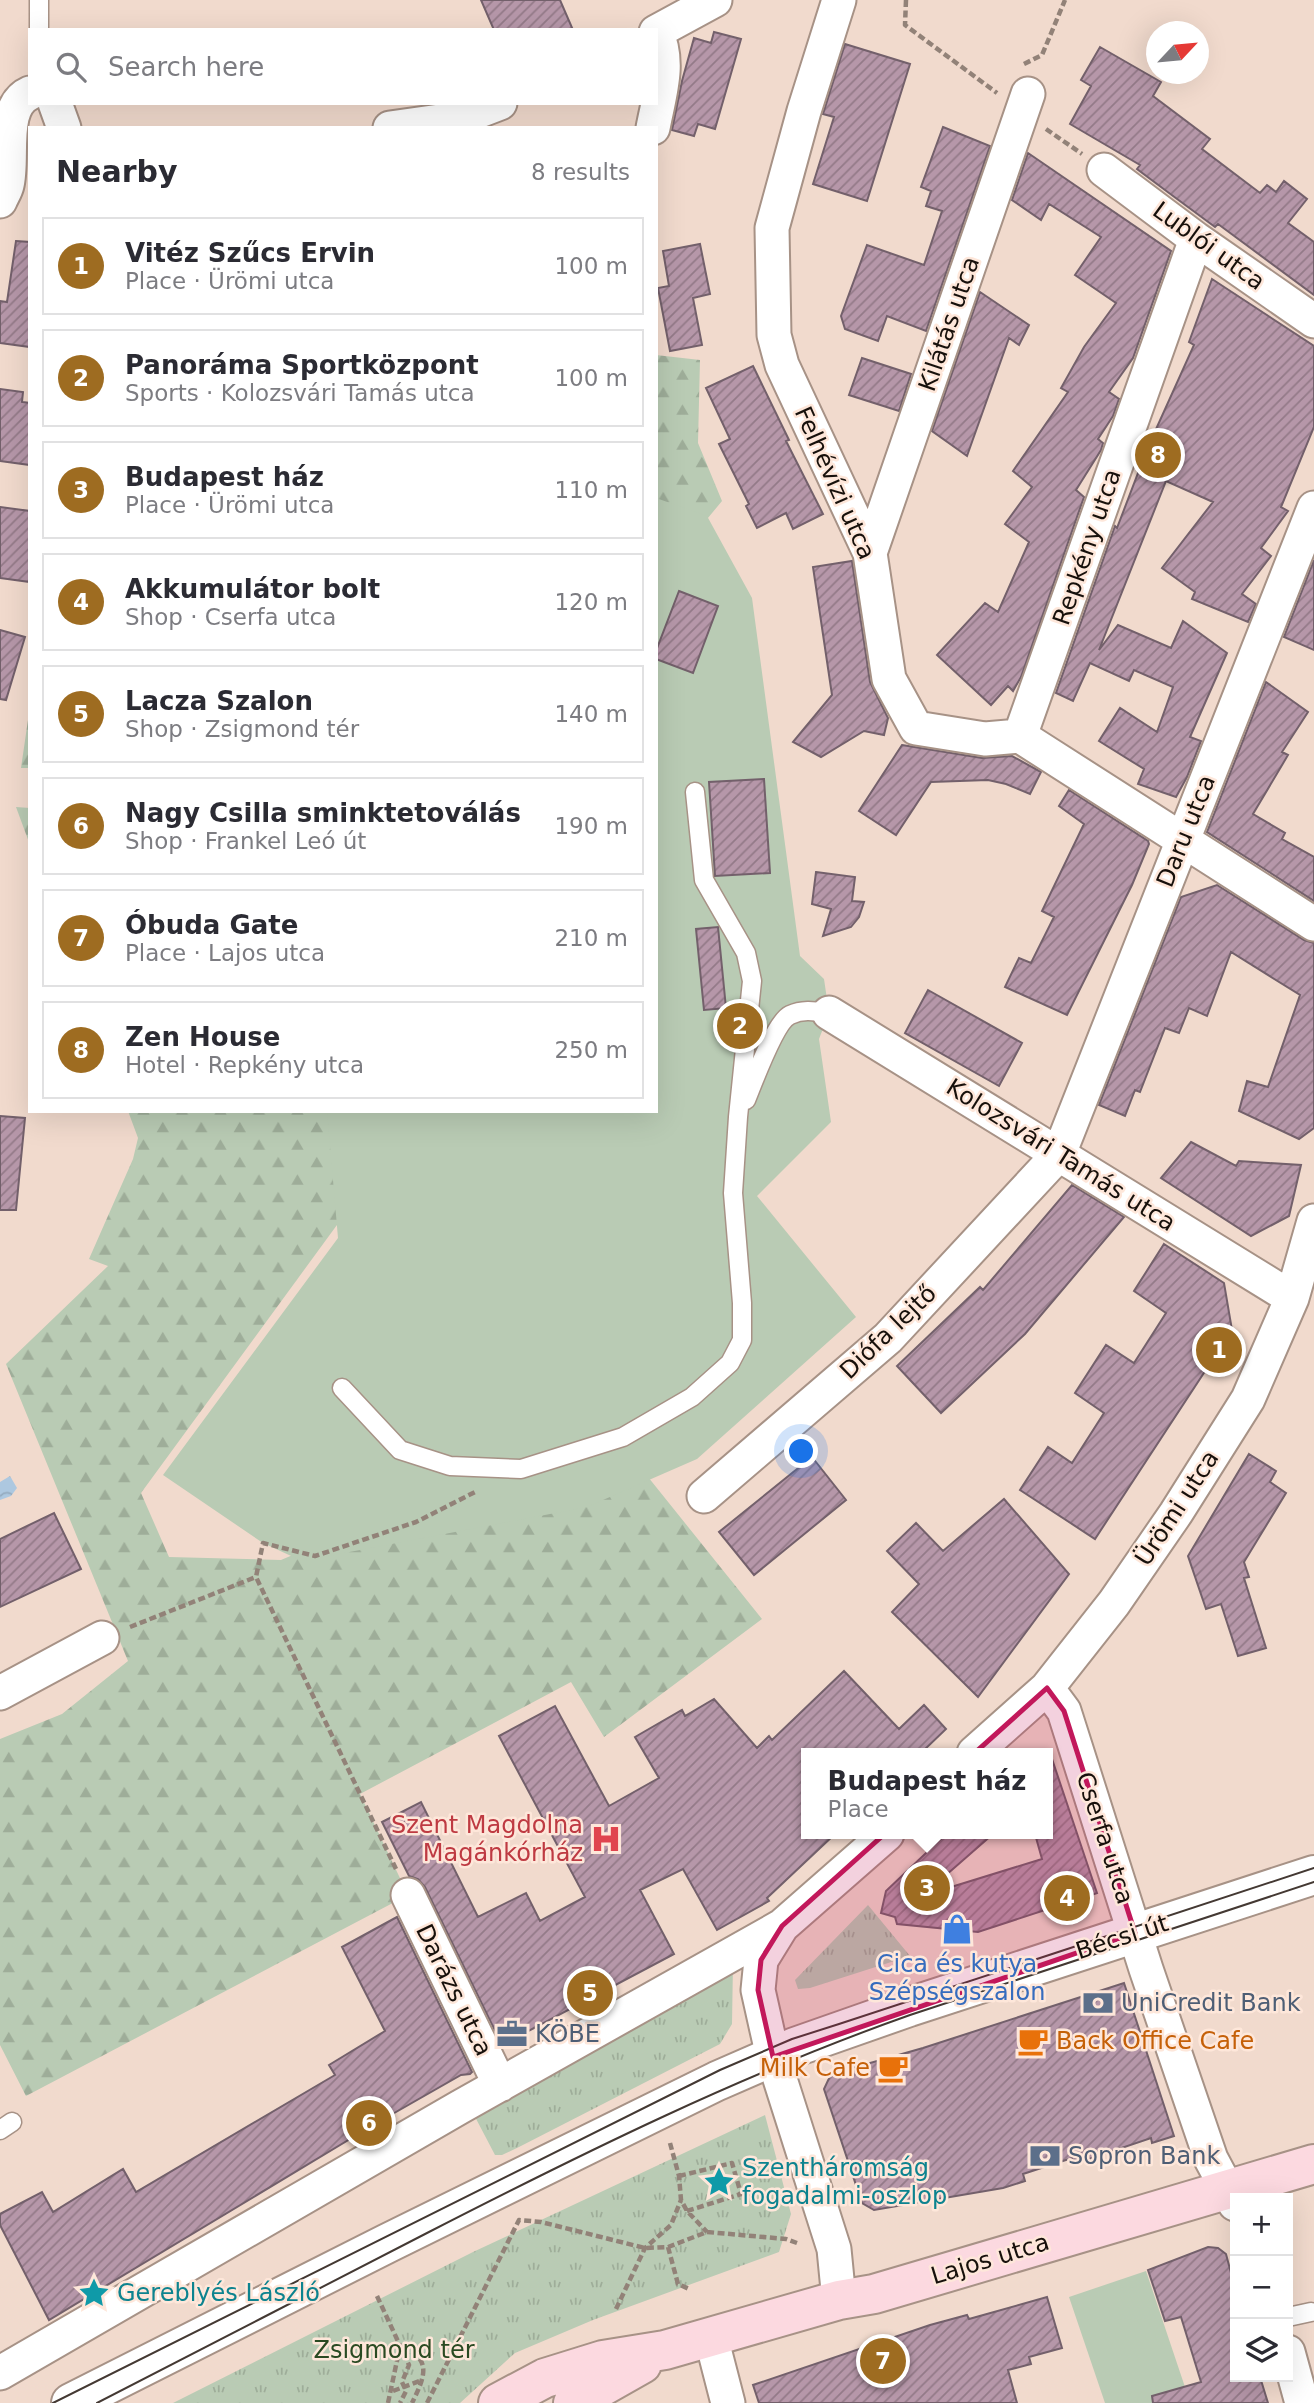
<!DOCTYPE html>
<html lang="en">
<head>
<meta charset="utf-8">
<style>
	body { margin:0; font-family:"DejaVu Sans",sans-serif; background:#f7f7f7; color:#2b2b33 }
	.controls { position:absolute; right:21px; bottom:21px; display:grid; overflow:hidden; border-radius:0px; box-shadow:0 7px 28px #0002 }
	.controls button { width:63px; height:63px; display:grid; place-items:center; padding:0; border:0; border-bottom:2px solid #e1e1e2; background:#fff; color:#2b2b33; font:35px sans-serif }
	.compass { position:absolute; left:1146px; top:21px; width:63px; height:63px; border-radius:50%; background:#fff; box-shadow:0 7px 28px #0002; rotate:64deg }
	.you { position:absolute; left:802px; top:1452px; width:24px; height:24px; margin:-18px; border:5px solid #fff; border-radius:50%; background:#1a73e8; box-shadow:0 0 0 10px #1a73e833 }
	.badge { display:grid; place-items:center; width:46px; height:46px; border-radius:50%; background:#9e6c21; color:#fff; font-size:23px; font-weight:700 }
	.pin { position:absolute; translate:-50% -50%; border:4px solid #fff; box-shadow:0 2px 7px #0006 }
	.popup { position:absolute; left:801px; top:1748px; width:252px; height:91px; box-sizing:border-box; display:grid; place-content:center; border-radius:0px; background:#fff; filter:drop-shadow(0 2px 5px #0005); font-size:23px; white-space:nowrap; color:#7c7c81 }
	.popup b { font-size:26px; color:#2b2b33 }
	.popup::after { content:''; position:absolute; left:50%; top:100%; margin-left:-14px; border:14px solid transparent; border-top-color:#fff }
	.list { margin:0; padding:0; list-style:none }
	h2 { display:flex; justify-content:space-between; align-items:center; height:91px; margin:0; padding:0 28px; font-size:30px }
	h2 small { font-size:23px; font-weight:400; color:#7c7c81 }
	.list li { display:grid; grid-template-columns:46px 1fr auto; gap:21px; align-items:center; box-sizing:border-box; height:98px; margin:0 14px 14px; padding:0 14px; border:2px solid #e1e1e2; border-radius:0px }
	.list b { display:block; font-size:26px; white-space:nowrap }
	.list p { margin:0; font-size:23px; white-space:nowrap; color:#7c7c81 }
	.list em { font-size:23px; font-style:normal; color:#7c7c81 }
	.icon { flex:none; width:38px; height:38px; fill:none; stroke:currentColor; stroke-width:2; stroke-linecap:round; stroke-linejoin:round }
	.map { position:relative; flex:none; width:1314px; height:2403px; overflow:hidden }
	.search { position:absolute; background:#fff; box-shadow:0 7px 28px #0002; left:28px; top:28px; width:630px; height:77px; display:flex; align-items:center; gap:18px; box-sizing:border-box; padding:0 24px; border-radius:0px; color:#7c7c81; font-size:26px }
	.panel { position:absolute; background:#fff; box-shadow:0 7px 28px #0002; left:28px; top:126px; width:630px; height:987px; border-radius:0px }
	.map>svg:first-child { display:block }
	.grass { fill:url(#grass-tufts) }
	.forest { fill:url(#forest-firs) }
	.pitch { fill:#b9cbb4 }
	.water { fill:url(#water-waves) }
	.building { fill:url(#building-hatch); stroke:#73606b; stroke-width:2 }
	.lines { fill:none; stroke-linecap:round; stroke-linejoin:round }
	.service-casing { stroke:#a79286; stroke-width:21 }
	.minor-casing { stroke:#a79286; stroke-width:37 }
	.tertiary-casing { stroke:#a79286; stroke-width:42 }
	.secondary-casing { stroke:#a79286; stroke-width:42 }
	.path { stroke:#928278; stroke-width:4.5; stroke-dasharray:7 3.5; stroke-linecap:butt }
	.service { stroke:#fff; stroke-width:18 }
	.minor { stroke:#fff; stroke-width:33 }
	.tertiary { stroke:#fff; stroke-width:38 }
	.secondary { stroke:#fcd9e0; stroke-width:38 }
	.tram { stroke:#443933; stroke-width:2 }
	.marked { fill:#c2185b; fill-opacity:0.2; stroke:#c2185b; stroke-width:5; stroke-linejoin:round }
	.labels { text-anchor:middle; stroke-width:5; stroke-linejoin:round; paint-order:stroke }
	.street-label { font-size:24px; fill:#17100b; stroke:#fee7da }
	.health-label { font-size:24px; fill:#be3a42; stroke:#fee7da; text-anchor:end }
	.shop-label { font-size:24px; fill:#366cbe; stroke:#fee7da }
	.service-label { font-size:24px; fill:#4e5e75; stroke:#fee7da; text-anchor:start }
	.food-label { font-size:24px; fill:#c56008; stroke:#fee7da; text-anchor:start }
	.culture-label { font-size:24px; fill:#0d838f; stroke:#fee7da; text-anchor:start }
	.park-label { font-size:24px; fill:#2a4a22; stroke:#fee7da }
</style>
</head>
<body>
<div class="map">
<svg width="1314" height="2403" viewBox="0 0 1314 2403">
	<defs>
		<pattern id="grass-tufts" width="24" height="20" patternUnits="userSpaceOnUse" patternTransform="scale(1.75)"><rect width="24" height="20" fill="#b9cbb4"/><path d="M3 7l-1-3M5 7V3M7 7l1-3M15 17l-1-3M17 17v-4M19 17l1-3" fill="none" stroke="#9ead99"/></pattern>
		<pattern id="forest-firs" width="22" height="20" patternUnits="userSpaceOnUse" patternTransform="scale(1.75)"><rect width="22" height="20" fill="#b9cbb4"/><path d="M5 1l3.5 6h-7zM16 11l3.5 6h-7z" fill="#9ead99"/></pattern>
		<pattern id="water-waves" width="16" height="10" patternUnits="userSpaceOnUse" patternTransform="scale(1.75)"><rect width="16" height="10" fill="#adc8e0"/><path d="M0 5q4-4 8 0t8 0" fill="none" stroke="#94abbf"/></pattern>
		<pattern id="building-hatch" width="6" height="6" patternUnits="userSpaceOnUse" patternTransform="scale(1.75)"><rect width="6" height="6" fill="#b697a9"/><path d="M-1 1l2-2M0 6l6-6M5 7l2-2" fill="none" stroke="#937a88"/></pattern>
	</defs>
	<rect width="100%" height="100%" fill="#f1dacd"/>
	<path class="grass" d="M868 1905 910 1956 810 1988 798 1989 795 1980Z
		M733 1963 732 2024 720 2044 519 2147 502 2155H495L473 2113Z
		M765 2115 791 2214 779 2252 593 2320 515 2353 460 2403H173L473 2252Z"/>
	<path class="forest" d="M656 355 700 360 698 443 722 501 698 530 656 512Z
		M30 706V768H21Z
		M16 807 30 808V845Z
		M128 1111H334L345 1214 141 1493 169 1557 281 1560 429 1497 628 1452 762 1619 604 1737 571 1682 360 1794 408 1895 26 2096 0 2045V1739L62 1714 128 1661 6 1364 108 1266 89 1259 133 1159 138 1138Z"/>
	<path class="pitch" d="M656 498 707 516 752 598 800 956 824 979 829 1013 819 1039 831 1122 757 1196 856 1317 697 1459 587 1507 302 1561 263 1543 163 1475 338 1238 327 1111H656Z
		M1146 2271 1187 2393 1159 2403H1105L1069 2297Z"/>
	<path class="water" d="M10 1476 17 1488 11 1496 0 1500V1482Z"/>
	<path class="building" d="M481 0H560L573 30H494Z
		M714 32 741 39 715 129 698 124 694 136 672 130 682 81 694 38 711 43Z
		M845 44 910 64 867 201 813 184 834 117 823 114Z
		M1100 47 1161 82 1153 96 1210 139 1202 149 1260 193 1267 185 1276 192 1284 181 1307 199 1288 223 1314 242V295L1218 224 1215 227 1169 193 1137 169 1140 165 1070 124 1091 86 1081 80Z
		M943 127 990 146 926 331 887 316 878 341 845 329 841 316 867 245 924 265 942 211 926 206 931 191 921 187Z
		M1028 153 1171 251 1133 358 1109 392 1119 399 1113 416 1098 439 1103 443 1101 450 1076 490 1084 497 1021 677 1013 691 1008 686 991 705 937 655 985 603 998 612 1029 542 1005 524 1032 487 1013 471 1068 392 1061 388 1084 347 1116 303 1075 275 1101 237 1049 204 1041 220 1012 200Z
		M16 241 30 242V347L0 343V301L7 302Z
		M700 244 710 294 693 298 702 345 670 351 658 288 669 286 663 251Z
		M1212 279 1314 346V427L1281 507 1288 511 1261 548 1271 556 1242 594 1256 604 1248 622 1192 599 1195 592 1162 568 1213 502 1166 481 1099 650 1118 625 1171 648 1183 621 1227 653 1190 737 1201 741 1187 777 1176 797 1138 784 1144 769 1099 741 1120 708 1157 732 1173 687 1134 670 1129 681 1090 663 1073 701 1056 693 1115 526 1117 528 1148 447 1194 345 1189 342Z
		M980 292 1029 325 1019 345 1009 338 967 456 932 431Z
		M862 358 911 374 899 411 849 395Z
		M753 366 789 440 786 441 823 514 793 529 786 513 757 528 746 506 749 504 719 444 730 439 706 388Z
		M0 389 23 392 22 402 30 403V465L0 461Z
		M0 507 30 511V582L0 578Z
		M1314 560V650L1284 637Z
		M852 561 870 682 888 718 884 735 864 731 821 757 793 742 832 695 813 567Z
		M679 591 718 606 693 673 656 659V651Z
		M0 630 25 637 6 700 0 699Z
		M1266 682 1308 712 1282 752 1288 755 1253 814 1285 833 1282 839 1314 857V901L1207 832Z
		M902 745 982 758 1012 756 1041 772 1030 794 1006 784 988 780 931 782 896 835 859 811Z
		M764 779 770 873 715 876 709 782Z
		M1069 790 1148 841 1149 844 1132 885 1067 1015 1005 987 1019 958 1031 963 1054 917 1042 911 1084 824 1059 806Z
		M816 872 855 877 852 901 864 902 859 917 851 927 823 936 831 909 812 904Z
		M1217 885 1304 940 1314 943V1128L1299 1139 1239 1111 1247 1081 1268 1087 1300 995 1231 952 1207 1016 1189 1008 1179 1033 1165 1028 1140 1092 1135 1090 1125 1116 1099 1105 1181 897Z
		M718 927 726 1008 704 1010 696 929Z
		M928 990 1022 1043 999 1086 905 1033Z
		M0 1116 25 1118 16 1210H0Z
		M1191 1142 1236 1166 1239 1161 1301 1165 1289 1216 1251 1236 1161 1178Z
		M1072 1185 1124 1217 1025 1334 941 1413 897 1366 980 1287 983 1290Z
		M1164 1244 1224 1283 1232 1330 1095 1539 1020 1490 1048 1447 1072 1463 1104 1413 1075 1393 1106 1345 1134 1363 1166 1313 1134 1291Z
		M1249 1454 1276 1471 1270 1482 1286 1493 1244 1562 1249 1577 1244 1578 1266 1648 1238 1656 1221 1604 1206 1609 1188 1556Z
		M812 1457 846 1500 754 1575 719 1532Z
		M1004 1499 1069 1574 978 1697 892 1612 919 1584 887 1551 916 1523 943 1551Z
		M54 1513 81 1569 0 1607V1539Z
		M844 1671 899 1729 924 1705 946 1729 921 1753H806V1834H835L767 1898 769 1901 717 1930 683 1869 640 1890 674 1954 502 2045 425 1887 418 1879 409 1876 382 1822 421 1802 478 1917 526 1893 540 1921 585 1897 499 1736 555 1706 609 1806 659 1778 635 1737 682 1710 685 1716 714 1699 757 1748 769 1736 772 1740Z
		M1048 1759H1052L1097 1893 978 1932 897 1924 895 1917 881 1913 886 1891 946 1834H993L922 1896 1042 1859 1035 1834H1048Z
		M397 1917 472 2072 470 2074 461 2075 375 2124 49 2320 0 2225V2214L42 2192 53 2212 123 2169 136 2192 335 2075 329 2065 385 2031 342 1947Z
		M1124 1983 1174 2136 1152 2143 1151 2138 1074 2164 1072 2158 1023 2174 1025 2181 1003 2188 874 2210 862 2203 824 2089 831 2074 923 2048Z
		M1208 2247 1218 2248 1226 2254 1235 2288V2377H1260L1268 2403H1153L1152 2396 1201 2382 1181 2317 1165 2321 1148 2270Z
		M1047 2297 1062 2348 1029 2357 1031 2364 1008 2370 1017 2403H759L753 2385 930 2325 967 2315 969 2319Z"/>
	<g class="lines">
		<g class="service-casing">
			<path id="service" d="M39 0V30
				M746 1100C753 1083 775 1022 790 1015 803 1009 814 1011 829 1013
				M342 1388 400 1450 450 1466 521 1469 623 1437 692 1397 730 1363 742 1340V1303L733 1193 738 1117 752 981 746 953 704 880 695 792
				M0 2130 12 2122
				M1288 2317 1311 2312"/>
		</g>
		<g class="minor-casing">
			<path id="minor" d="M839 0 804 111 772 228 774 335 782 365 870 553 889 679 916 728 985 739 1020 736 1314 924
				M656 32 715 0
				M55 103 64 128
				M390 128 461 118 500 103
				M653 128C659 96 671 62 656 32
				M1104 170 1196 239 1314 321
				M0 201C2 196 6 190 7 185 14 158 0 106 30 93
				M870 553 1028 94
				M1020 736 1196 239
				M829 1013 1292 1298
				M704 1496 888 1338 1059 1154 1314 508
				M1047 1688 1064 1711 1146 1969 1211 2159 1235 2204
				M0 1693 102 1638
				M974 1753 1047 1688 1114 1603 1176 1513 1248 1399 1292 1298 1314 1221
				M408 1895 500 2085
				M839 2300 834 2249 773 2057 758 1990 761 1960 782 1926 887 1834
				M711 2337 728 2403
				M1288 2352 1302 2403
				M0 2373 460 2107 782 1926"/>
		</g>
		<g class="tertiary-casing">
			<path id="tertiary" d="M71 2403 388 2243 717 2081 795 2047 909 2007 1314 1875"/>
		</g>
		<g class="secondary-casing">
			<path id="secondary" d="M498 2403 545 2378 603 2360 665 2350 839 2300 874 2294 1314 2164
				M573 2403 642 2364"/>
		</g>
		<path class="path" d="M906 0 905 25 997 93
			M1024 64 1042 55 1065 0
			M1046 129 1082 154
			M130 1627 256 1577
			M396 1869 256 1577 263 1543 315 1556 416 1522 477 1491
			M670 2143 679 2176 681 2200 687 2211 707 2232
			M679 2176 732 2163 741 2194 687 2211
			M668 2247 678 2284 689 2289
			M377 2296 409 2365 402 2382 406 2391 400 2403
			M616 2309 645 2248 671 2225 681 2200
			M393 2391 422 2380
			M388 2403 398 2356 410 2351C433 2363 421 2384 412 2403
			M427 2403 519 2220 541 2222 645 2248 668 2247 707 2232 786 2239 797 2243"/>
		<use href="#service" class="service"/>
		<use href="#minor" class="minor"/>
		<use href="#tertiary" class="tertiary"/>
		<use href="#secondary" class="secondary"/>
		<path class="tram" d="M53 2403 720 2070 792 2039 839 2024 1314 1868
			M97 2403C207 2346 317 2290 427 2233 585 2152 743 2074 910 2015L1314 1882"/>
	</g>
	<path class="marked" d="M1047 1688 1064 1711 1135 1933 773 2057 758 1990 761 1960 782 1926Z"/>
	<defs>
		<g id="hospital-bare" transform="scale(2.415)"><path d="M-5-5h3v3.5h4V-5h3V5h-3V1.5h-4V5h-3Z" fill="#e0444e" stroke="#fee7da" stroke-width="2.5" paint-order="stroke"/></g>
		<g id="shop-bare" transform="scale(2.415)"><path d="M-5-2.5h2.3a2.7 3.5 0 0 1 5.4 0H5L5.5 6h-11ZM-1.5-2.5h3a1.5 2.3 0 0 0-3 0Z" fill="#3f7fe0" stroke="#fee7da" stroke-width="2.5" paint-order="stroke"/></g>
		<g id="bank-bare" transform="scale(2.415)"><path d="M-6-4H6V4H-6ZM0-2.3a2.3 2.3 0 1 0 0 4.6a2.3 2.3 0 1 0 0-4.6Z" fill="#5c6f8a" stroke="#fee7da" stroke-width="2.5" paint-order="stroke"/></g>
		<g id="office-bare" transform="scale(2.415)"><path d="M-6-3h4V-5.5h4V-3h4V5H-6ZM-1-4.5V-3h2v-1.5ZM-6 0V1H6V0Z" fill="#5c6f8a" stroke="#fee7da" stroke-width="2.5" paint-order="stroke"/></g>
		<g id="cafe-bare" transform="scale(2.415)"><path d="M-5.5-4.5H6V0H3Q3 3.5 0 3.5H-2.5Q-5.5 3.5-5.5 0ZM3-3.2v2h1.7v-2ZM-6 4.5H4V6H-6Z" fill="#e8710a" stroke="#fee7da" stroke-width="2.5" paint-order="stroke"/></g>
		<g id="sight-bare" transform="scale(2.415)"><path d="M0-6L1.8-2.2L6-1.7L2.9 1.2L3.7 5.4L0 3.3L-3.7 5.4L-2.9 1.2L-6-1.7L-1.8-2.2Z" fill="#0f9aa8" stroke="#fee7da" stroke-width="2.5" paint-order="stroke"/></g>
	</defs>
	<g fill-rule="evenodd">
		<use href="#hospital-bare" x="606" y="1839"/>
		<use href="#shop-bare" x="957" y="1929"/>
		<use href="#bank-bare" x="1098" y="2003"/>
		<use href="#office-bare" x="512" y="2034"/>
		<use href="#cafe-bare" x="1033" y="2041"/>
		<use href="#cafe-bare" x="893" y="2068"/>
		<use href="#bank-bare" x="1045" y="2156"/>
		<use href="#sight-bare" x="719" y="2182"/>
		<use href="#sight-bare" x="94" y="2293"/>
	</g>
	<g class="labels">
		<g class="street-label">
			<text transform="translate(1209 246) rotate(36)" y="8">Lublói utca</text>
			<text transform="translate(949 324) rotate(-71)" y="8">Kilátás utca</text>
			<text transform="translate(835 483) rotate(66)" y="8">Felhévízi utca</text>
			<text transform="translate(1087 547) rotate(-71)" y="8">Repkény utca</text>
			<text transform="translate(1186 831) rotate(-68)" y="8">Daru utca</text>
			<text transform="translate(1061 1155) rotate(32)" y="8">Kolozsvári Tamás utca</text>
			<text transform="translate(888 1332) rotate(-44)" y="8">Diófa lejtő</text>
			<text transform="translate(1177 1508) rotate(-57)" y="8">Ürömi utca</text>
			<text transform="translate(1105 1838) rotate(72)" y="8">Cserfa utca</text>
			<text transform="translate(1122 1937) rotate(-18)" y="8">Bécsi út</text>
			<text transform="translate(454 1990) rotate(64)" y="8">Darázs utca</text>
			<text transform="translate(990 2259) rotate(-17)" y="8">Lajos utca</text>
		</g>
		<g class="health-label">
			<text x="583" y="1833">Szent Magdolna<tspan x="583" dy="28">Magánkórház</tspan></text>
		</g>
		<g class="shop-label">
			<text x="957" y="1972">Cica és kutya<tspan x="957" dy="28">Szépségszalon</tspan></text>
		</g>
		<g class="service-label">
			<text x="1121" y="2011">UniCredit Bank</text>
			<text x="535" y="2042">KÖBE</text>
			<text x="1068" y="2164">Sopron Bank</text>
		</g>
		<g class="food-label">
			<text x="1056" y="2049">Back Office Cafe</text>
			<text x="870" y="2076" text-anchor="end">Milk Cafe</text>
		</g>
		<g class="culture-label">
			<text x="742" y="2176">Szentháromság<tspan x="742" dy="28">fogadalmi-oszlop</tspan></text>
			<text x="117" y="2301">Gereblyés László</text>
		</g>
		<g class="park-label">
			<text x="394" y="2358">Zsigmond tér</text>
		</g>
	</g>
</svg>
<div class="controls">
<button>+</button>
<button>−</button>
<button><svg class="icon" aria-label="layers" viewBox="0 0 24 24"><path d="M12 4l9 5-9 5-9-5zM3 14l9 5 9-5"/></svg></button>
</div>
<svg class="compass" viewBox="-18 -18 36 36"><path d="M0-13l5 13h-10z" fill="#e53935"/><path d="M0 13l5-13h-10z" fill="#7c7c81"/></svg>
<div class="you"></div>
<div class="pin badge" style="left:1219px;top:1350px">1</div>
<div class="pin badge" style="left:740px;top:1026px">2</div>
<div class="pin badge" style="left:927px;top:1888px">3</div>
<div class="popup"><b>Budapest ház</b>Place</div>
<div class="pin badge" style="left:1067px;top:1898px">4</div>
<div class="pin badge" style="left:590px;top:1993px">5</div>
<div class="pin badge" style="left:369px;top:2123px">6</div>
<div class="pin badge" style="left:883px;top:2361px">7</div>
<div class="pin badge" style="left:1158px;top:455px">8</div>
<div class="search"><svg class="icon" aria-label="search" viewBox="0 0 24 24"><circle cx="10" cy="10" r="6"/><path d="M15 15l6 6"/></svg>Search here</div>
<section class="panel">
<h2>Nearby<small>8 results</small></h2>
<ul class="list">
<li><span class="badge">1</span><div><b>Vitéz Szűcs Ervin</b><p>Place · Ürömi utca</p></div><em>100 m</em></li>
<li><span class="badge">2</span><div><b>Panoráma Sportközpont</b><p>Sports · Kolozsvári Tamás utca</p></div><em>100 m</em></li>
<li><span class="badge">3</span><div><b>Budapest ház</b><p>Place · Ürömi utca</p></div><em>110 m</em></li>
<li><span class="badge">4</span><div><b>Akkumulátor bolt</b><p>Shop · Cserfa utca</p></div><em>120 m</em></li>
<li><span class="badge">5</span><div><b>Lacza Szalon</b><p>Shop · Zsigmond tér</p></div><em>140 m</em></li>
<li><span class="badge">6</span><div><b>Nagy Csilla sminktetoválás</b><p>Shop · Frankel Leó út</p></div><em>190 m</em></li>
<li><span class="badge">7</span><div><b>Óbuda Gate</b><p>Place · Lajos utca</p></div><em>210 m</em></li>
<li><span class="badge">8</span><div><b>Zen House</b><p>Hotel · Repkény utca</p></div><em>250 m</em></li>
</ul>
</section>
</div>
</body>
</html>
